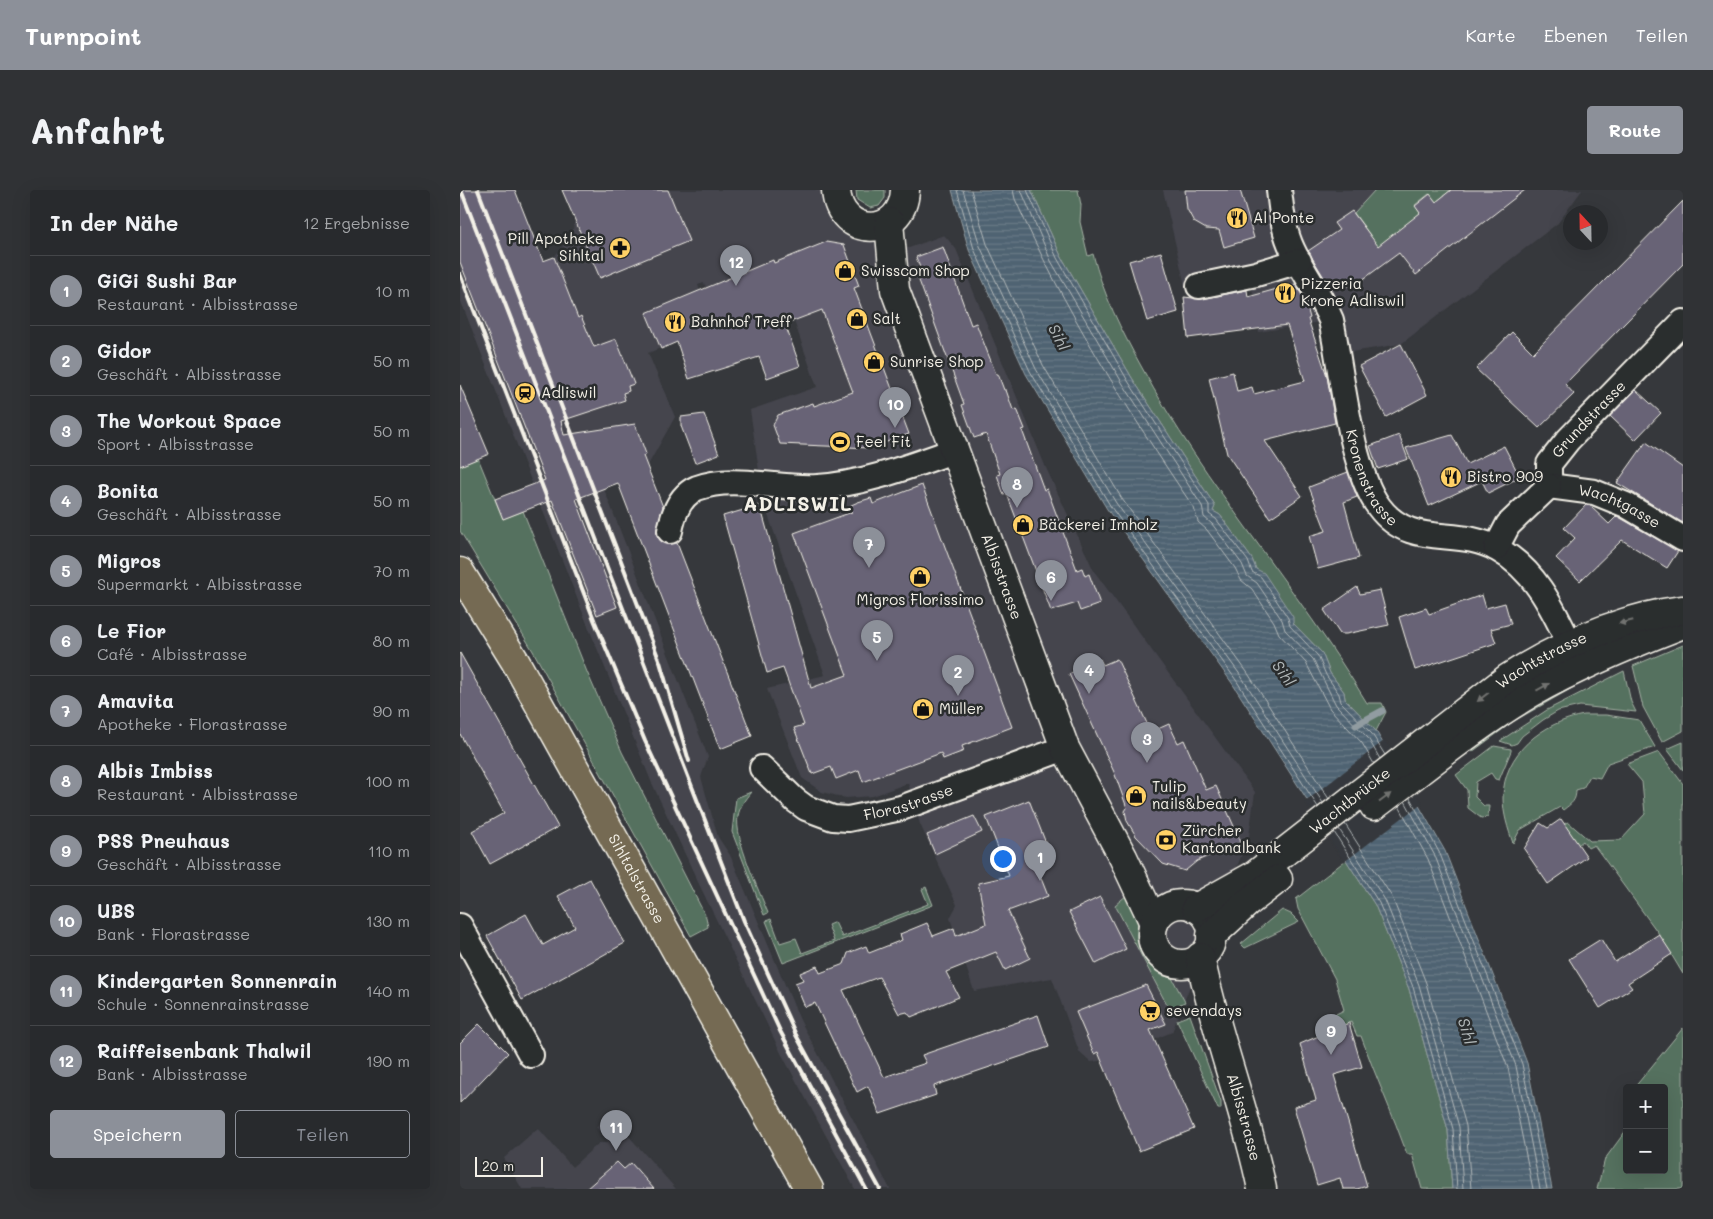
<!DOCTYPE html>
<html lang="de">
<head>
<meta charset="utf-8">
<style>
	body { margin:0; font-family:Mali,sans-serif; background:#303235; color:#f1f3f6 }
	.controls { position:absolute; right:15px; bottom:15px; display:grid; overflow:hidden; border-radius:5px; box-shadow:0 5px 20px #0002 }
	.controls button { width:45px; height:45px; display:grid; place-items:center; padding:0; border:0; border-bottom:1px solid #444649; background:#282a2d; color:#f1f3f6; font:25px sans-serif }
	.compass { position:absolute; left:1103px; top:15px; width:45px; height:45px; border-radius:50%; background:#282a2d; box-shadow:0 5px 20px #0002; rotate:338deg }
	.scale { position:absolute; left:15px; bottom:12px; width:68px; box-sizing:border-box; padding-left:5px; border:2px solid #f4f1e8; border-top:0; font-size:14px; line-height:18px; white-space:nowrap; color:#f4f1e8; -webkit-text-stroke:4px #2a2d2e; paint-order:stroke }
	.you { position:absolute; left:542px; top:668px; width:18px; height:18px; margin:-12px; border:4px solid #fff; border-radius:50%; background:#1a73e8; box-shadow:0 0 0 8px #1a73e833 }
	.badge { display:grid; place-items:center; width:32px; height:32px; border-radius:50%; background:#8c9099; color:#fff; font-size:16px; font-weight:700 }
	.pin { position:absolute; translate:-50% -41px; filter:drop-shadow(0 1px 2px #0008) }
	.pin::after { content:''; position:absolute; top:26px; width:18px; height:15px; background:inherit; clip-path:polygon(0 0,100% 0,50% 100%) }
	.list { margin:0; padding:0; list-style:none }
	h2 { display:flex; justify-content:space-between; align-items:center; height:65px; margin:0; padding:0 20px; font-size:21px }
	h2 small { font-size:16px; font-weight:400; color:#a5a7aa }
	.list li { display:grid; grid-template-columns:32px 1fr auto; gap:15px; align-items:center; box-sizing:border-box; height:70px; padding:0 20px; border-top:1px solid #444649 }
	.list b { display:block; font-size:19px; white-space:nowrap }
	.list p { margin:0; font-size:16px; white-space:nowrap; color:#a5a7aa }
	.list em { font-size:16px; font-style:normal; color:#a5a7aa }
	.actions { display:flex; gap:10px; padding:15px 20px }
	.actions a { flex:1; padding:11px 0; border:1px solid #8c9099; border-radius:5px; text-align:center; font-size:18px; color:#8c9099 }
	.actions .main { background:#8c9099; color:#fff }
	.map { position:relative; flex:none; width:1223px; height:999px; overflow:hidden; border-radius:5px }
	header { display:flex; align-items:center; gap:30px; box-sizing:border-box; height:70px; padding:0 25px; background:#8c9099; color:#fff }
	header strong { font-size:24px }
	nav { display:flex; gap:28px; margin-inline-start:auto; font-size:18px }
	.intro { display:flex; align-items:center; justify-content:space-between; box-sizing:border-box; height:120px; padding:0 30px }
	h1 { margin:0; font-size:35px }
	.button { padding:12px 22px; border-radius:5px; background:#8c9099; color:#fff; font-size:18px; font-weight:700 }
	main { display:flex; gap:30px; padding:0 30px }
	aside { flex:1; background:#282a2d; border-radius:5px; box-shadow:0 5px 20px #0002 }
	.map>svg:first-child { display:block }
	.built { fill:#45454d }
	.green { fill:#55715f; stroke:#a4b1a4 }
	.water { fill:url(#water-rules); stroke:#919ca1 }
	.pier { fill:#36383c }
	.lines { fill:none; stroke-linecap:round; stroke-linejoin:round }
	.shore { stroke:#b2b8b9; stroke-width:1 }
	.stream { stroke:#919ca1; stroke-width:7 }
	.building { fill:#686476; stroke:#f4f1e8 }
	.minor-casing { stroke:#f4f1e8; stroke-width:28 }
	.secondary-casing { stroke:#f4f1e8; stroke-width:31 }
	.primary-casing { stroke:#f4f1e8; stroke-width:31 }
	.minor { stroke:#2a2d2e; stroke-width:24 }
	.secondary { stroke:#2a2d2e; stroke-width:28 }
	.primary { stroke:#746b52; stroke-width:28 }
	.rail { stroke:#f4f1e8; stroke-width:4 }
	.oneway { fill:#71726f }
	.labels { text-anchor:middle; stroke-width:5; stroke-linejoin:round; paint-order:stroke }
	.poi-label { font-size:15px; fill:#f4f1e8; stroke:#2a2d2e; text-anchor:start }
	.street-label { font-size:15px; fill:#f4f1e8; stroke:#2a2d2e }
	.water-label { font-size:16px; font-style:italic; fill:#b2b8b9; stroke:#2a2d2e }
	.district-label { font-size:20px; font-weight:bold; letter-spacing:1px; fill:#f4f1e8; stroke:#2a2d2e }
</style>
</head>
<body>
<header>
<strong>Turnpoint</strong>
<nav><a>Karte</a><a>Ebenen</a><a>Teilen</a></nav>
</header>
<div class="intro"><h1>Anfahrt</h1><a class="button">Route</a></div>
<main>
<aside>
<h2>In der Nähe<small>12 Ergebnisse</small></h2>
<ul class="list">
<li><span class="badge">1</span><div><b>GiGi Sushi Bar</b><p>Restaurant · Albisstrasse</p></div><em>10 m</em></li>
<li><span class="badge">2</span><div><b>Gidor</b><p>Geschäft · Albisstrasse</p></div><em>50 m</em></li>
<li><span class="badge">3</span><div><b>The Workout Space</b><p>Sport · Albisstrasse</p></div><em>50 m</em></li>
<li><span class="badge">4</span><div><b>Bonita</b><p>Geschäft · Albisstrasse</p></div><em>50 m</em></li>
<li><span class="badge">5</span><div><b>Migros</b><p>Supermarkt · Albisstrasse</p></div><em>70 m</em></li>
<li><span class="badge">6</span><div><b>Le Fior</b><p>Café · Albisstrasse</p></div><em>80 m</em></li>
<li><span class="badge">7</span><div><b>Amavita</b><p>Apotheke · Florastrasse</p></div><em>90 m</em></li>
<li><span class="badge">8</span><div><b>Albis Imbiss</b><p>Restaurant · Albisstrasse</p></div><em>100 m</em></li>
<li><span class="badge">9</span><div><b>PSS Pneuhaus</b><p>Geschäft · Albisstrasse</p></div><em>110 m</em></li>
<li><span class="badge">10</span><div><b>UBS</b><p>Bank · Florastrasse</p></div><em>130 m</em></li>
<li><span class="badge">11</span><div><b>Kindergarten Sonnenrain</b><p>Schule · Sonnenrainstrasse</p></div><em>140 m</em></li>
<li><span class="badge">12</span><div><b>Raiffeisenbank Thalwil</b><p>Bank · Albisstrasse</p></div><em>190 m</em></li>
</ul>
<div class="actions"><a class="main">Speichern</a><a>Teilen</a></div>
</aside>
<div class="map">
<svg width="1223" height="999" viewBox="0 0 1223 999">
	<defs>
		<pattern id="water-rules" width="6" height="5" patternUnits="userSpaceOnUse" patternTransform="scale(1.25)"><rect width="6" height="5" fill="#4f6372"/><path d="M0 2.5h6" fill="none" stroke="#697a86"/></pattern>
	</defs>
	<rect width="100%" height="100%" fill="#36383c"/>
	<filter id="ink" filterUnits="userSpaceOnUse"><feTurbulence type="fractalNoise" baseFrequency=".02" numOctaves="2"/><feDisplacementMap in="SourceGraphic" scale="10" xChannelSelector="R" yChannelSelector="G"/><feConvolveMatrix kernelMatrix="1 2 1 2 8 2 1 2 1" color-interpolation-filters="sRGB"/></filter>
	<g filter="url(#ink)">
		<path class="built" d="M0 0 59 80 94 67 112 45 120 0H388L392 45 449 58 484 45 496 59 586 278 634 381 795 602 789 646 712 842 645 870 631 872 619 861 592 788 514 801 490 728 497 715 460 634 448 593 413 606 386 608 362 602 342 588 307 499 365 485 304 314 290 220 357 197 334 131 259 127 244 93 238 95 250 131 244 141 188 163 215 227 183 284 144 299 248 567 241 587 258 647 270 665 340 830 430 999H395L321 863 238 692 191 591 128 436 0 109Z
			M703 0H1122L1098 33 941 154 879 164 871 130 799 142 792 98 727 104Z
			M149 924 216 999H62L44 968 78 938 112 977 139 953H149L136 937Z"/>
		<path class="green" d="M396 0H425V8L419 16 410 18 397 10Z
			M571 0H618L621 15 620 32 628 66 633 64C643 104 661 140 681 176 745 295 837 397 907 513H922L926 522 916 541 885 509 884 502 870 483 862 463 833 433 796 379 792 369 760 325 753 321 755 316 672 188 601 66Z
			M915 0H991L976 12 969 4 955 15 960 23 906 70 896 55 910 45 894 23Z
			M18 268 43 329 63 321 127 482 162 562 246 727 248 737 231 746 73 461 0 341V276Z
			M1223 455V541L1202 552 1183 517 1173 476Z
			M1164 481 1171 512 1176 522 1120 516 1098 521 1083 530 1062 546 1057 553 1052 555 1040 551 1087 520Z
			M1135 485 1054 531 1012 562V554L1088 505Z
			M1124 525H1146L1179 530 1195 557 1148 573 1140 588 1130 586 1123 598 1116 600C1116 611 1112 613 1103 620L1100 617 1060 640 1053 653C1048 639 1043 623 1043 608 1043 563 1083 532 1124 525Z
			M1223 552V580L1207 559Z
			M1034 556 1051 559V561L1039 590 1035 589 1031 583 1016 592 1015 607 1024 616H1029L1028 627 1021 628 1008 618 1007 600 996 585Z
			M1199 562 1223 594V784L1199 744 1134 655 1128 658 1123 651 1118 655 1104 634 1108 632 1130 651 1161 650 1185 624 1182 592 1167 574Z
			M291 602C285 609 280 616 278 626 274 649 299 700 308 723L304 725 272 642 276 608Z
			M886 670 915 715 949 799 988 940 992 999H962L952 964H947C933 924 915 886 901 846H897L891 832 870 841 864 830 884 820 875 789 838 719 836 709Z
			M466 697 473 715 323 773 306 731 311 729 320 753 336 748 342 763 374 751 368 735 375 732 382 747 468 714 462 699Z
			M667 705 679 727 677 748 683 766 701 785 712 788 725 812 712 818 707 815 655 715Z
			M822 720 831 724 839 732 785 758 781 754Z
			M730 825 761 912V919H758L717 830Z
			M1223 838V999H1137L1145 969 1167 939V980H1204V898H1174Z"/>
		<path class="water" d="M492 0H571L601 66 672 188 755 316 753 321 760 325 792 369 796 379 804 383 833 427V433L862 463 870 483 884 502 885 509 916 541 985 661 1067 873 1092 999H992L988 940 949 799 915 715 772 493 647 319 566 184 509 60Z"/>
		<path class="pier" d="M925 550 962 613 884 672 845 612Z"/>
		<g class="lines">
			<path class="shore" d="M497 0 514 59 570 181 651 317 776 490 858 617
				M503 0 520 56 576 179 656 313 781 486 863 613
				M511 0 527 54 583 175 662 309 787 482 869 609
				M553 0 555 9C603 117 667 220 734 318L738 332 747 340 775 378 781 390 792 399 814 432 819 444 846 473 870 519 902 553 914 574
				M561 0 591 71 663 194 742 316 744 327 752 334 782 374 787 386 797 393 822 430 825 440 853 469 876 515 908 548 920 569
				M567 0 597 68 668 191 749 315V324L756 329 788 371 792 382 801 387 828 428 830 436 858 466 866 485 879 504 881 512 912 544 925 565
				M950 608 980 664 1062 874 1087 999
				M945 611 975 666 1056 876 1080 999
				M939 616 968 669 1048 878 1073 999
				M885 634 932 707 966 793 1006 936 1011 999
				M879 639 925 710 959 795 999 937 1003 999
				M874 642 919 713 953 797 993 939 997 999"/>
			<path class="stream" d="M896 535 922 521"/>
		</g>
		<path class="building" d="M0 0H55L83 71 94 67 118 128 121 126 134 157 156 149 174 194 168 196 169 201 163 203 165 210 101 231 104 245 175 234 186 264 183 266 203 317 197 338V346L207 354 217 353 292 546 260 559 158 293 116 309 157 417 137 425 92 310 43 329 35 309 85 290 0 72Z
			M102 0H208L229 51 140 88Z
			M725 0H780L794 48 764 57 759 40 746 39 734 32 727 19Z
			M991 0H1065L956 85 939 63 898 93 884 97 883 90 871 99 848 61 879 40 874 33 892 21 918 56 960 23 955 16 970 4 976 12Z
			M1223 11V74L1105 194 1114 204 1079 238 1016 179 1052 142 1073 163Z
			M366 52 384 55 399 96 394 98 449 244 410 258 320 254 313 235 318 225 353 213 354 216 393 202 362 120 325 134 340 176 307 188 299 167 229 189 217 152 201 159 186 123 313 70 314 73Z
			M483 57 511 135 516 133 536 184H538L544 200H546L553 220 557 219 565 239 562 240 584 300 587 299 617 380 622 378 625 386 629 384 640 414 620 421 617 413 591 421 547 304 544 305 537 285 540 284 526 244 514 248 502 215 504 214 457 85 462 83 456 67Z
			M701 62 718 122 687 131 669 71Z
			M835 94 845 110 850 128 848 129 867 186 875 233 805 251 842 306 810 328 767 264 749 188 773 182 777 201 792 197 794 204 845 191 827 135 728 148 724 107 742 109 787 100 788 107Z
			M941 154 967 205 926 227 899 176Z
			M0 195 29 264 0 276Z
			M1176 200 1201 223 1175 250 1150 226Z
			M244 224 259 264 235 273 221 236V227Z
			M939 245 948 269 918 279 910 256Z
			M992 245 1007 274 1044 256 1060 287 1028 303 1022 291 969 316 946 258Z
			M1186 252 1223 278V333L1157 293Z
			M888 282 897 307 884 312 899 368 858 379 849 346 866 341 849 297Z
			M462 295 552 537 502 556 504 561 483 569 481 563 403 592 399 580 376 589 371 577 352 584 334 538 344 535 323 478 307 483 263 326 300 315 351 498 387 485 334 343 392 322 389 316 398 312 411 308 413 314Z
			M1126 315H1129L1149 334 1157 326 1218 361 1207 378 1162 350 1120 391 1096 368 1115 348 1104 338Z
			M897 397 900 404 920 400 929 435 886 444H880L864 420Z
			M1022 405 1026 418 1045 413 1051 434 1031 439 1036 453 955 480 939 427 966 418 969 424Z
			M0 463 98 637 30 674 12 641 44 623 0 544Z
			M640 469 643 475 657 469 691 542 709 534 718 553 724 550 746 600 756 596 781 652 737 671 725 681 703 674 676 646 667 631 665 621 667 618 654 582 609 484Z
			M569 610 589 661 573 668 588 706 548 721 570 768 545 780 536 762 486 782 499 807 451 827 447 822 439 824 419 787 383 800 424 887 466 873 462 865 578 825 589 857 474 896 476 905 420 924 408 896 397 902 355 813 345 817 335 793 343 790 340 783 357 776 360 783 384 774 388 763 406 756 409 763 442 750 440 744 467 733 473 746 494 738 496 746 526 734 518 693 549 686 526 627Z
			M514 626 522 642 475 664 467 645Z
			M1101 629 1127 667 1088 694 1064 659 1080 633 1088 638Z
			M130 689 165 753 62 810 27 746 66 724 83 755 115 737 98 706Z
			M640 707 666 759 636 774 609 722Z
			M1199 744 1212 764 1168 793 1172 798 1140 818 1109 769 1141 749 1155 772Z
			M686 795 706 834 690 840 734 939 679 961 638 862 634 864 616 822Z
			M889 833 902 877 874 885 907 996 897 999H883L880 988 857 995 834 917 856 910 840 854Z
			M19 834 48 863 0 913V853Z
			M157 972 164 979 171 973 194 999H126Z"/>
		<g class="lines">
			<g class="minor-casing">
				<g id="minor">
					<path id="s1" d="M819 0C821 18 823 37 830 54 841 81 860 103 871 130 882 181 890 278 919 317 951 360 997 336 1037 359 1080 382 1097 429 1118 471"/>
					<path d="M739 96 796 84 839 71"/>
					<path id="s2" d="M1089 296V274L1108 250 1223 132"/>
					<path id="s3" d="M1089 296 1134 302 1166 315 1223 349"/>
					<path d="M210 341C213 325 220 305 237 298 274 284 319 300 358 297 404 294 450 276 493 261"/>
					<path d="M1036 358 1048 335 1089 296"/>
					<path id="s4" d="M302 578 335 610 346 618 373 628 388 629 441 618 605 558"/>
					<path d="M0 736 71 865"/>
				</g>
			</g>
			<g class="secondary-casing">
				<g id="secondary">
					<path d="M376 0C379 49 443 49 445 0"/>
					<path id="s5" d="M429 32 435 100 605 558 663 667 694 733"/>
					<path d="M914 616C966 577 1015 536 1071 503 1120 475 1171 454 1223 434"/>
					<circle cx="722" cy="744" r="30"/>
					<path id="s6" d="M736 718 795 685 1048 488C1102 454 1159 428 1223 420"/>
					<path d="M751 746 787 713 818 689"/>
					<path id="s7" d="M740 767C756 846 786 920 802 999"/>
				</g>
			</g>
			<g class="primary-casing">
				<g id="primary">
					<path id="s8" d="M0 382 55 471 349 999"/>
				</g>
			</g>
			<use href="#minor" class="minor"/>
			<use href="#secondary" class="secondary"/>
			<use href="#primary" class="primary"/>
			<path class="rail" d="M1 0 284 731 336 845 420 999
				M18 0 200 472 229 571
				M0 84 135 432 185 551 320 841 406 999"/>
		</g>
		<defs><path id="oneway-solid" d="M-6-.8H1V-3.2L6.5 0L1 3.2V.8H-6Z" transform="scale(1.25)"/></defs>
		<g class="oneway">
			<use href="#oneway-solid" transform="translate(1166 432) rotate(167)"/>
			<use href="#oneway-solid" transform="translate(1083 497) rotate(-29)"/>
			<use href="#oneway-solid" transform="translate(1023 507) rotate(142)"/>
			<use href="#oneway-solid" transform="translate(925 608) rotate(-37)"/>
		</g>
	</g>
	<defs>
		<g id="restaurant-disc" transform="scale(1.125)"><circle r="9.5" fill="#ffd166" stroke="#2a2d2e"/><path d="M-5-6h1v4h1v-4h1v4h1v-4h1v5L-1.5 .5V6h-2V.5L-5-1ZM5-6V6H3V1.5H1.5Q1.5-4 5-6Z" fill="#111"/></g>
		<g id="pharmacy-disc" transform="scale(1.125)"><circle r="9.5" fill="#ffd166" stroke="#2a2d2e"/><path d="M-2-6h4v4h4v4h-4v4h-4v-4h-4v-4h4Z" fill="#111"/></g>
		<g id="shop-disc" transform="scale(1.125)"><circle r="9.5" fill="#ffd166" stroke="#2a2d2e"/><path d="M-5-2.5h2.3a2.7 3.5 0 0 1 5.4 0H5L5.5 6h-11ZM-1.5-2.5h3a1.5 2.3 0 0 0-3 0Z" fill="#111"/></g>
		<g id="station-disc" transform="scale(1.125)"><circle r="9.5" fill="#ffd166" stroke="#2a2d2e"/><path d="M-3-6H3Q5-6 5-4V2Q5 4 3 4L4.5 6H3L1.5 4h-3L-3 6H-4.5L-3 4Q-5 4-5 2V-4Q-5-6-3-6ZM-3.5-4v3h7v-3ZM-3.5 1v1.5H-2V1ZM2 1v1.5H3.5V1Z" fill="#111"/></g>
		<g id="stadium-disc" transform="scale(1.125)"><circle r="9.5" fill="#ffd166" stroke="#2a2d2e"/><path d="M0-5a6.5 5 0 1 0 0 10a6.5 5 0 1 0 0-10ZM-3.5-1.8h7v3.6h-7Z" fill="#111"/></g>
		<g id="bank-disc" transform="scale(1.125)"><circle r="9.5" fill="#ffd166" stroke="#2a2d2e"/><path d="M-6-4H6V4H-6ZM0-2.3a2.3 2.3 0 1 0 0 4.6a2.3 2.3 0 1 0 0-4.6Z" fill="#111"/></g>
		<g id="supermarket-disc" transform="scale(1.125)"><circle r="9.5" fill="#ffd166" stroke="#2a2d2e"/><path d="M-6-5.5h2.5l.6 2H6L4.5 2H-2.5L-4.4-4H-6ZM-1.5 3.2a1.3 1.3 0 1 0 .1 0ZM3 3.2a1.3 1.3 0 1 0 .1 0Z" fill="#111"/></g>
	</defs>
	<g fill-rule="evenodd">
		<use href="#restaurant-disc" x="777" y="28"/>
		<use href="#pharmacy-disc" x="160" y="58"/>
		<use href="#shop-disc" x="385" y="81"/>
		<use href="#restaurant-disc" x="825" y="103"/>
		<use href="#shop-disc" x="397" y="129"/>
		<use href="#restaurant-disc" x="215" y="132"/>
		<use href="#shop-disc" x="414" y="172"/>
		<use href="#station-disc" x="65" y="203"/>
		<use href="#stadium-disc" x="380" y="252"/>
		<use href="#restaurant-disc" x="991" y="287"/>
		<use href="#shop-disc" x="563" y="335"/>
		<use href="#shop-disc" x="460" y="387"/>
		<use href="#shop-disc" x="463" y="519"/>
		<use href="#shop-disc" x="676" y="606"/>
		<use href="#bank-disc" x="706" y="650"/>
		<use href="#supermarket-disc" x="690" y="821"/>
	</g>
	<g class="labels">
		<g class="poi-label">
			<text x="793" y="33">Al Ponte</text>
			<text x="144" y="54" text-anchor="end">Pill Apotheke<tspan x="144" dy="17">Sihltal</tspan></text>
			<text x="401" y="86">Swisscom Shop</text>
			<text x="841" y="99">Pizzeria<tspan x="841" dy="17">Krone Adliswil</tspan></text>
			<text x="413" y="134">Salt</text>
			<text x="231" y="137">Bahnhof Treff</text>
			<text x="430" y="177">Sunrise Shop</text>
			<text x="81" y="208">Adliswil</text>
			<text x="396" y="257">Feel Fit</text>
			<text x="1007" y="292">Bistro 909</text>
			<text x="579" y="340">Bäckerei Imholz</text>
			<text x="460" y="415" text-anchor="middle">Migros Florissimo</text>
			<text x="479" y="524">Müller</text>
			<text x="692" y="602">Tulip<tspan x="692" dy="17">nails&amp;beauty</tspan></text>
			<text x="722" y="646">Zürcher<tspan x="722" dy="17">Kantonalbank</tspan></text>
			<text x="706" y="826">sevendays</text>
		</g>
		<g class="street-label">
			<text dy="5" stroke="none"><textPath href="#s2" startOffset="82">Grundstrasse</textPath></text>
			<text dy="5" stroke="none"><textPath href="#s1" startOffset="306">Kronenstrasse</textPath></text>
			<text dy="5" stroke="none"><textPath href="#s3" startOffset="74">Wachtgasse</textPath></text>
			<text dy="5" stroke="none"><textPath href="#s5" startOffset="374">Albisstrasse</textPath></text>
			<text dy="5" stroke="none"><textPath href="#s6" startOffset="426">Wachtstrasse</textPath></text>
			<text dy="5" stroke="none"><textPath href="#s6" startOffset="188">Wachtbrücke</textPath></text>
			<text dy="5" stroke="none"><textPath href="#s4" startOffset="166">Florastrasse</textPath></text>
			<text dy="5" stroke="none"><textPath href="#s8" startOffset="354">Sihltalstrasse</textPath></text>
			<text dy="5" stroke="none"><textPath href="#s7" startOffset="166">Albisstrasse</textPath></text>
		</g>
		<g class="water-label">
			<text transform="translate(599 147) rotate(63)" y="6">Sihl</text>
			<text transform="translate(824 483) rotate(55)" y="6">Sihl</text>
			<text transform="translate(1007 841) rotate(74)" y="6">Sihl</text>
		</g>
		<g class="district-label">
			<text x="338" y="321">ADLISWIL</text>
		</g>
	</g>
</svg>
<div class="controls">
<button>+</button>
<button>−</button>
</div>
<svg class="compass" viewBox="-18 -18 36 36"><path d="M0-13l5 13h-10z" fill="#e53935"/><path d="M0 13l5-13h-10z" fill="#a5a7aa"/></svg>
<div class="scale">20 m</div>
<div class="you"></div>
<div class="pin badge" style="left:580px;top:691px">1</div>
<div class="pin badge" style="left:498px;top:506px">2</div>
<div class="pin badge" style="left:687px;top:573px">3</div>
<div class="pin badge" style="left:629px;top:504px">4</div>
<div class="pin badge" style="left:417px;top:471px">5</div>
<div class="pin badge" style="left:591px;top:411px">6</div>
<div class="pin badge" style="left:409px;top:378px">7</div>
<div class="pin badge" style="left:557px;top:318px">8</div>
<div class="pin badge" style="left:871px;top:865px">9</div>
<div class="pin badge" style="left:435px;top:238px">10</div>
<div class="pin badge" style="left:156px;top:961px">11</div>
<div class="pin badge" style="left:276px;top:96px">12</div>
</div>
</main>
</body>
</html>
